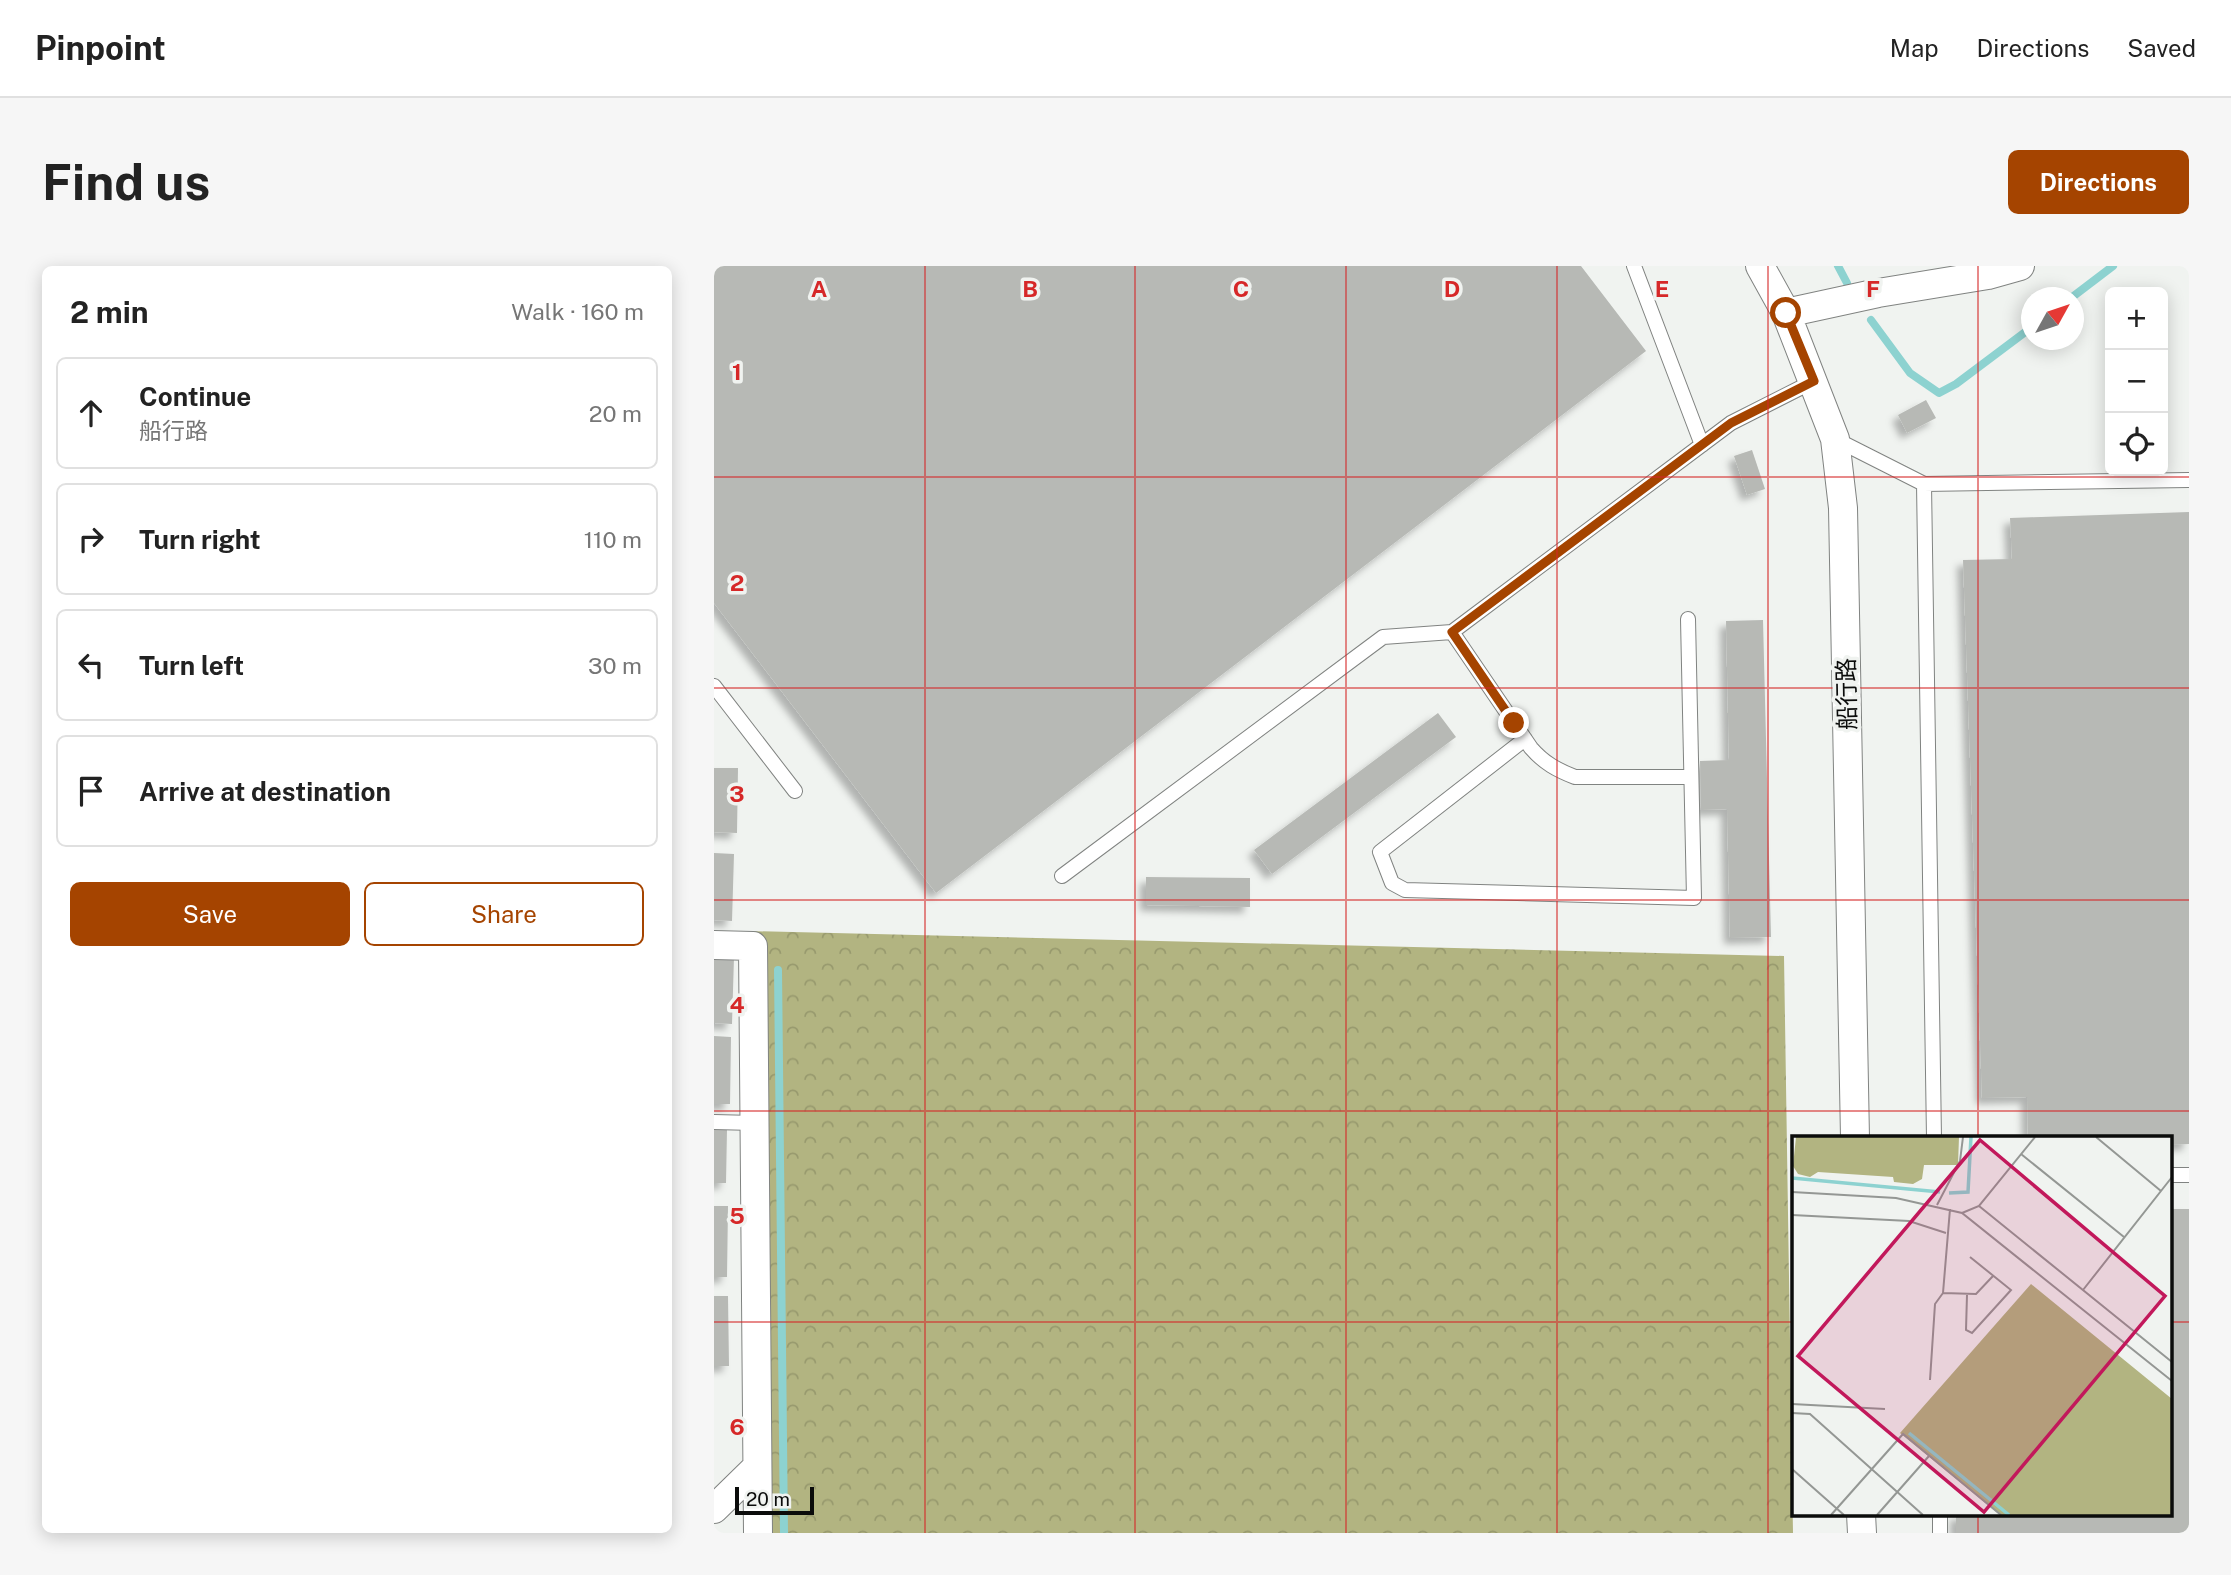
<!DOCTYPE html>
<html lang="en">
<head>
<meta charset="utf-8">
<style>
	body { margin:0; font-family:"Public Sans","Noto Sans SC",sans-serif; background:#f6f6f6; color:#222 }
	.controls { position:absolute; right:21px; top:21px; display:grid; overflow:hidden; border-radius:10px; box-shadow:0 4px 18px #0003 }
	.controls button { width:63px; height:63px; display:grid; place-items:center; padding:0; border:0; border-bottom:2px solid #e0e0e0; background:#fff; color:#222; font:35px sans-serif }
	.compass { position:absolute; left:1307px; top:21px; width:63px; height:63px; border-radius:50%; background:#fff; box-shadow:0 4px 18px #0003; rotate:50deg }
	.scale { position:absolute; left:21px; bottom:18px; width:79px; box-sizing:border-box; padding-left:7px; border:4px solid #0b0c0b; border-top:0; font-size:19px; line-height:24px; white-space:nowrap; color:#0b0c0b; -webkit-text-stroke:5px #f0f3f0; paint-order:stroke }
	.stop { position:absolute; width:21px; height:21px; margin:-16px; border:5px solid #a54400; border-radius:50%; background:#fff }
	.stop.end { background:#a54400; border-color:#fff; box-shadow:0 2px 7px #0008 }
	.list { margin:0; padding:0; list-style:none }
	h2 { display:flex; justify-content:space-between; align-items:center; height:91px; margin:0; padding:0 28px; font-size:30px }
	h2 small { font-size:23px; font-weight:400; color:#767676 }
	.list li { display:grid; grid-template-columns:46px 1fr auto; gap:21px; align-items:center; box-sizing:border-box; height:112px; margin:0 14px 14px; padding:0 14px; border:2px solid #e0e0e0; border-radius:10px }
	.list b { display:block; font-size:26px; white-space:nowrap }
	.list p { margin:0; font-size:23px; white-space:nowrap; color:#767676 }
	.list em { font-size:23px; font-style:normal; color:#767676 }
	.actions { display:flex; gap:14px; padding:21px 28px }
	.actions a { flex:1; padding:16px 0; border:2px solid #a54400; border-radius:10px; text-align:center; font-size:24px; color:#a54400 }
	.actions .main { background:#a54400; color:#fff }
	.icon { flex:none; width:38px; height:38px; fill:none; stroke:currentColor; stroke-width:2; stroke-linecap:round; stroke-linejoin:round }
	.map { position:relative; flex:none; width:1475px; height:1267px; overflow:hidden; border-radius:10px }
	header { display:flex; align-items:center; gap:42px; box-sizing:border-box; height:98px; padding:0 35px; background:#fff; border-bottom:2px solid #e0e0e0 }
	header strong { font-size:33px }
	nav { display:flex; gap:38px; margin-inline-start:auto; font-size:24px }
	.intro { display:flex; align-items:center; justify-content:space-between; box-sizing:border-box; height:168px; padding:0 42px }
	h1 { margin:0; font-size:49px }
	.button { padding:18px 32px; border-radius:10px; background:#a54400; color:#fff; font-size:24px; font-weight:700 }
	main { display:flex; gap:42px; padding:0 42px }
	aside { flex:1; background:#fff; border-radius:10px; box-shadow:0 4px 18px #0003 }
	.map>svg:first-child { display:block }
	.forest { fill:url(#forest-crowns) }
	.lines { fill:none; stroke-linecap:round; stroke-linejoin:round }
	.stream { stroke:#8dd2d0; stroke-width:8 }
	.building { fill:#b7b9b5; filter:url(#shadow) }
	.service-casing { stroke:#808381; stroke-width:16 }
	.minor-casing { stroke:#808381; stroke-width:30 }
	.service { stroke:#fff; stroke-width:14 }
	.minor { stroke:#fff; stroke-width:28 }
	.route { stroke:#a54400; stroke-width:9 }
	.grid { fill:none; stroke:#d62828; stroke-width:2; stroke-opacity:0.55 }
	.labels { text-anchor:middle; stroke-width:7; stroke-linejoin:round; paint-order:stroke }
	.street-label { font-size:24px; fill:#0b0c0b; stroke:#f0f3f0 }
	.inset-river { fill:none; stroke:#8dd2d0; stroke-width:3.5 }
	.inset-road { fill:none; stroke:#949794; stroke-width:2 }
	.view { fill:#c2185b; fill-opacity:0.15; stroke:#c2185b; stroke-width:3.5 }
	.inset-edge { fill:none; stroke:#0b0c0b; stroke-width:3.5 }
	.grid-label { font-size:23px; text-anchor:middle; font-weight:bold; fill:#d62828; stroke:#f0f3f0; stroke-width:7; stroke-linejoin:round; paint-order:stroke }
</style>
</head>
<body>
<header>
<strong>Pinpoint</strong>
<nav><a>Map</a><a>Directions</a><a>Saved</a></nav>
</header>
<div class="intro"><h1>Find us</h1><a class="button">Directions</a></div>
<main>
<aside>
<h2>2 min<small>Walk · 160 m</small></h2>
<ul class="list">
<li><svg class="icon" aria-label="ahead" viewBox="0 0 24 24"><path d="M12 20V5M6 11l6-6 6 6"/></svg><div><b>Continue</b><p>船行路</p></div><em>20 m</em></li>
<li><svg class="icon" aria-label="right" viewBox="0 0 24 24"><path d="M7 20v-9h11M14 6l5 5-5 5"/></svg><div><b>Turn right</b></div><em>110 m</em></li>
<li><svg class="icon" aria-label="left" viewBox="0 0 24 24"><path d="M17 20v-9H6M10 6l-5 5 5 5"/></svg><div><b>Turn left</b></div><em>30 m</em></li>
<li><svg class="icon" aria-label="arrive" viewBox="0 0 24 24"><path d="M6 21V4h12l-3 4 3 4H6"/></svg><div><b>Arrive at destination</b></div></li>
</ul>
<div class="actions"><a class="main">Save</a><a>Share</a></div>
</aside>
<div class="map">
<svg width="1475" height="1267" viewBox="0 0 1475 1267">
	<defs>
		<pattern id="forest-crowns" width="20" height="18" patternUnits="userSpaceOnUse" patternTransform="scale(1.75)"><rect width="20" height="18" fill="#b2b481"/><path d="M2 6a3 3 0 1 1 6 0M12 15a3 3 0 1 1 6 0" fill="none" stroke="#989a6e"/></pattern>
		<filter id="shadow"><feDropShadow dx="-6" dy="6" stdDeviation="3.5" flood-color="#0004"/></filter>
	</defs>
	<rect width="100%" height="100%" fill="#f0f3f0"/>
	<path class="forest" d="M34 665 1070 690 1079 1267H42L40 857Z"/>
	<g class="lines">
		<path class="stream" d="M1124 0 1133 17
			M1357 32 1399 0
			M1157 54 1196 107 1225 127 1242 118 1318 61
			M64 704 70 1267"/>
	</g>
	<path class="building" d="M0 0H867L932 85 222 627 0 337Z
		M1212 134 1222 152 1193 167 1184 149Z
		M1038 184 1051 223 1033 229 1020 190Z
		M1475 246V878L1456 879V872H1314L1313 831 1268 832 1249 294 1298 293 1296 252Z
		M1049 354 1057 671 1016 672 1013 543 987 544 986 495 1015 494 1012 355Z
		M724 447 742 471 558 608 540 584Z
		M0 502H24L23 567 0 566Z
		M0 587 20 588 18 655 0 654Z
		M432 611 536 612V641L432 639Z
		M0 690 20 691 18 758 0 757Z
		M0 770 17 771 16 838H0Z
		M0 863H13L12 917H0Z
		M0 940H14L13 1011H0Z
		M1456 943H1475V1267H1242V1248H1456Z
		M0 1030H14L15 1100H0Z"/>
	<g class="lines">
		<g class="service-casing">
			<path id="service" d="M920 0 988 179
				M1121 173 1210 218 1475 214
				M1210 218 1220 872
				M738 366 817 482C830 497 843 504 861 511H977
				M0 420 81 525
				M811 473 666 586 678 617 691 624 980 632 974 353
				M348 610 669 371 738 366 1017 157 1100 115
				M0 856 40 857
				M1456 909H1475
				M1226 1248V1267"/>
		</g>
		<g class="minor-casing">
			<path id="minor" d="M1046 0 1072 47 1121 173 1129 242 1141 872
				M1072 47 1164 27 1274 9 1306 0
				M0 679 39 680 44 1267
				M0 1243 43 1201
				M1147 1248 1148 1267"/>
		</g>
		<use href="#service" class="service"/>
		<use href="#minor" class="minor"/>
	</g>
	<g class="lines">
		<path class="route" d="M800 457 738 366 1017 157 1100 115 1072 47"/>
	</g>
	<path class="grid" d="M211 0V1267M421 0V1267M632 0V1267M843 0V1267M1054 0V1267M1264 0V872M0 211H1475M0 422H1475M0 634H1475M0 845H1475M0 1056H1080M1456 1056H1475M1264 1248V1267"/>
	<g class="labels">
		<g class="street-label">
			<text transform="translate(1133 428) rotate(-91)" y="8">船行路</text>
		</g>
	</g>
	<g transform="translate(1078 870)">
		<rect width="380" height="380" fill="#f0f3f0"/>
		<path d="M4 1H167L166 29H132L130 43 121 48 102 46 101 41 26 36 18 41 6 38 1 30ZM239 148 380 263V379H208L108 297Z" fill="#b2b481"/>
		<path class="inset-river" d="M0 42 148 56M157 57 176 56 179 1M117 297 217 379"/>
		<path class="inset-road" d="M304 1 369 55M229 18 332 101M0 56 104 62 170 77 380 245M145 69 168 25 171 1M187 70 380 226M170 77 187 70 243 1M0 79 117 85 154 97M291 154 380 41M151 157 184 158 201 140M175 159 174 194 180 197 219 154 178 121M138 244 143 168 151 157 158 73M0 268 93 273M0 277 18 278 131 379M0 333 52 379M39 379 111 298 209 379M85 379 137 320"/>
		<path class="view" d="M188 4 373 160 192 376 6 220Z"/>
		<rect width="380" height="380" class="inset-edge"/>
	</g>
	<g class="grid-label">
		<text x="105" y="31">A</text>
		<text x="316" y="31">B</text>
		<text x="527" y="31">C</text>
		<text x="738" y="31">D</text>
		<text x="948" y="31">E</text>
		<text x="1159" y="31">F</text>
		<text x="23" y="114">1</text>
		<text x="23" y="325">2</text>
		<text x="23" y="536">3</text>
		<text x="23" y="747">4</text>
		<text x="23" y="958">5</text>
		<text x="23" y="1169">6</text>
	</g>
</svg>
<div class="controls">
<button>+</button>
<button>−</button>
<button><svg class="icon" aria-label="locate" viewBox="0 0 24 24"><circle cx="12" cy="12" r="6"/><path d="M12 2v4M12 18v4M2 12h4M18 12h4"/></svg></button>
</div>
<svg class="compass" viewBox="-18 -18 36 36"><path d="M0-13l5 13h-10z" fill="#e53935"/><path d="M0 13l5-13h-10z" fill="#767676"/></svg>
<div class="scale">20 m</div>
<div class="stop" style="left:1072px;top:47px"></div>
<div class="stop end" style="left:800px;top:457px"></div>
</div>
</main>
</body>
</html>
